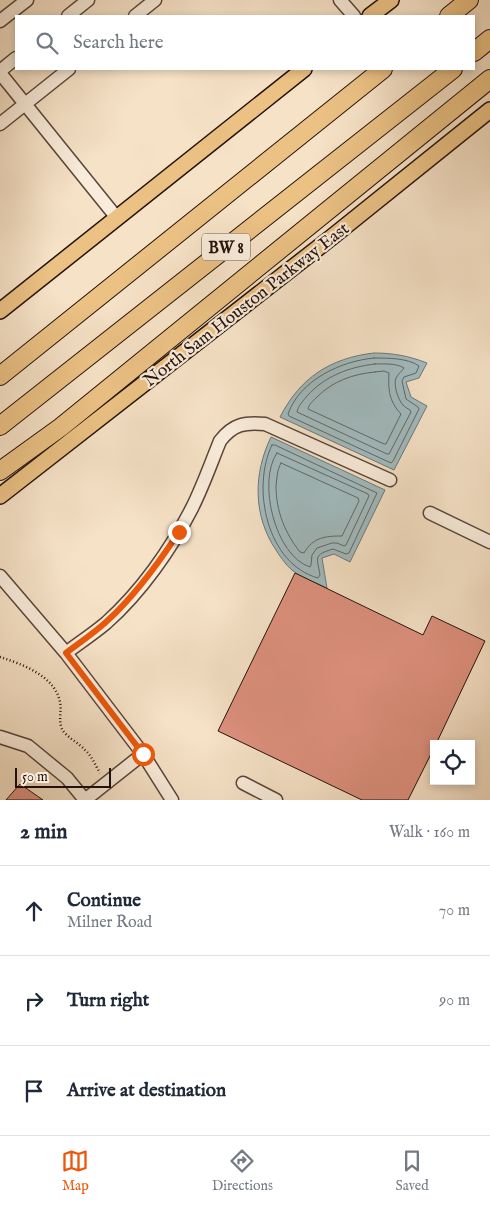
<!DOCTYPE html>
<html lang="en">
<head>
<meta charset="utf-8">
<style>
	body { margin:0; font-family:"IM FELL English",serif; background:#f6f6f7; color:#1f2937 }
	.controls { position:absolute; right:15px; bottom:15px; display:grid; overflow:hidden; border-radius:0px; box-shadow:0 2px 8px #0003 }
	.controls button { width:45px; height:45px; display:grid; place-items:center; padding:0; border:0; border-bottom:1px solid #e0e1e3; background:#fff; color:#1f2937; font:25px sans-serif }
	.scale { position:absolute; left:15px; bottom:12px; width:96px; box-sizing:border-box; padding-left:5px; border:2px solid #24120b; border-top:0; font-size:14px; line-height:18px; white-space:nowrap; color:#24120b; -webkit-text-stroke:4px #f9ecdb; paint-order:stroke }
	.stop { position:absolute; width:15px; height:15px; margin:-11px; border:4px solid #ea580c; border-radius:50%; background:#fff }
	.stop.end { background:#ea580c; border-color:#fff; box-shadow:0 1px 5px #0008 }
	.list { margin:0; padding:0; list-style:none }
	h2 { display:flex; justify-content:space-between; align-items:center; height:65px; margin:0; padding:0 20px; font-size:21px }
	h2 small { font-size:16px; font-weight:400; color:#747a83 }
	.list li { display:grid; grid-template-columns:32px 1fr auto; gap:15px; align-items:center; box-sizing:border-box; height:90px; padding:0 20px; border-top:1px solid #e0e1e3 }
	.list b { display:block; font-size:19px; white-space:nowrap }
	.list p { margin:0; font-size:16px; white-space:nowrap; color:#747a83 }
	.list em { font-size:16px; font-style:normal; color:#747a83 }
	.icon { flex:none; width:28px; height:28px; fill:none; stroke:currentColor; stroke-width:2; stroke-linecap:round; stroke-linejoin:round }
	.map { position:relative; flex:none; width:490px; height:800px; overflow:hidden }
	.search { position:absolute; background:#fff; box-shadow:0 2px 8px #0003; left:15px; right:15px; top:15px; height:55px; display:flex; align-items:center; gap:12px; box-sizing:border-box; padding:0 18px; border-radius:0px; color:#747a83; font-size:19px }
	.sheet { height:335px; background:#fff }
	nav { display:flex; justify-content:space-around; align-items:center; box-sizing:border-box; height:70px; border-top:1px solid #e0e1e3; background:#fff; font-size:14px; color:#747a83 }
	nav a { display:grid; justify-items:center; gap:2px }
	nav .on { color:#ea580c }
	.map>svg:first-child { display:block }
	.water { fill:#a1bbbf; stroke:#6f7777 }
	.lines { fill:none; stroke-linecap:round; stroke-linejoin:round }
	.shore { stroke:#626665; stroke-width:1 }
	.building { fill:#de917f; stroke:#24120b }
	.minor-casing { stroke:#58463a; stroke-width:15 }
	.major-casing { stroke:#24120b; stroke-width:18 }
	.highway-casing { stroke:#24120b; stroke-width:20 }
	.path { stroke:#24120b; stroke-width:2.5; stroke-dasharray:1 2.5; stroke-linecap:butt }
	.minor { stroke:#f9ecdb; stroke-width:12 }
	.major { stroke:#ebc184; stroke-width:15 }
	.highway { stroke:#ebc184; stroke-width:18 }
	.route { stroke:#ea580c; stroke-width:6 }
	.labels { text-anchor:middle; stroke-width:4.5; stroke-linejoin:round; paint-order:stroke }
	.shield { fill:#f9ecdb; stroke:#645349; stroke-width:1 }
	.shield-label { font-size:16px; font-weight:bold; fill:#24120b }
	.street-label { font-size:18px; fill:#24120b; stroke:#f9ecdb }
</style>
</head>
<body>
<div class="map">
<svg width="490" height="800" viewBox="0 0 490 800">
	<rect width="100%" height="100%" fill="#f6e2c7"/>
	<filter id="stains"><feTurbulence type="fractalNoise" baseFrequency=".004" numOctaves="4"/><feColorMatrix values="0 0 0 0 .2 0 0 0 0 .09 0 0 0 0 .02 0 0 0 .5 -.17"/></filter>
	<radialGradient id="worn" r=".72"><stop offset=".6" stop-color="#630" stop-opacity="0"/><stop offset="1" stop-color="#630" stop-opacity=".3"/></radialGradient>
	<path class="water" d="M374 353C393 353 409 356 427 363L419 378 406 382 411 397 427 406 394 470 280 417C300 378 330 358 374 353Z
		M271 437 385 490 350 562 334 554 322 558 327 588C317 583 305 579 296 573 288 568 281 558 276 550 253 516 253 474 271 437Z"/>
	<g class="lines">
		<path class="shore" d="M374 358C388 358 408 358 419 366L416 373 404 377 402 381 406 399 418 407 419 409 393 461 391 463 289 416 288 414C300 380 341 361 374 358Z
			M375 364C384 364 396 363 404 368 402 371 398 374 396 378 393 384 398 400 403 405 404 407 409 409 410 410L411 412 389 454H387L297 412C298 406 303 401 307 396 325 376 349 367 375 364Z
			M375 372 384 371 389 373C388 390 389 401 401 414L386 444H384L308 409C309 404 313 401 317 397 333 381 353 374 375 372Z
			M272 445H275L377 493 349 553 346 554 333 549C313 555 317 557 320 575L318 578C267 564 251 488 272 445Z
			M277 453 368 494 369 496 346 545 344 546 337 543H332L317 548 312 555 311 565 310 567C275 556 257 481 277 453Z
			M281 463 358 498 359 501 342 536C326 536 313 537 304 553L300 552C285 533 276 511 276 486 277 478 277 470 281 463Z"/>
	</g>
	<path class="building" d="M295 573 423 635 432 616 485 641 436 744H434V748L408 800H362L218 731Z
		M20 784 43 800H6Z"/>
	<g class="lines">
		<g class="minor-casing">
			<path id="minor" d="M340 0 354 16
				M68 16 88 0
				M135 16 155 0
				M0 21 27 0
				M0 71 16 58
				M0 73 117 218
				M0 124 69 69
				M430 513 490 542
				M0 576 66 653 143 754 172 800
				M66 653C79 643 93 634 106 623 141 592 171 549 192 508 203 486 211 463 220 441 233 424 245 422 265 424L390 480
				M0 737 28 746 67 778 85 800
				M243 783 276 800
				M85 800 143 754"/>
		</g>
		<g class="major-casing">
			<path id="major" d="M370 16 391 0
				M0 311 304 69
				M0 496 332 237 490 110"/>
		</g>
		<g class="highway-casing">
			<path id="highway" d="M449 16 469 0
				M474 52 490 39
				M0 376 383 69
				M0 426 453 69
				M0 471 61 427 490 79"/>
		</g>
		<path class="path" d="M0 657C22 664 55 676 60 702 62 711 58 720 62 729 66 737 79 743 85 750 92 756 95 765 100 773"/>
		<use href="#minor" class="minor"/>
		<use href="#major" class="major"/>
		<use href="#highway" class="highway"/>
	</g>
	<g class="lines">
		<path class="route" d="M143 754 66 653C79 643 94 633 106 622 135 596 158 564 179 532"/>
	</g>
	<g class="labels">
		<rect class="shield" x="202" y="233.5" width="48" height="27" rx="4"/>
		<g class="shield-label">
			<text x="226" y="253">BW 8</text>
		</g>
		<g class="street-label">
			<text transform="translate(246 304) rotate(-38)" y="6">North Sam Houston Parkway East</text>
		</g>
	</g>
	<rect width="100%" height="100%" filter="url(#stains)"/>
	<rect width="100%" height="100%" fill="url(#worn)"/>
</svg>
<div class="controls">
<button><svg class="icon" aria-label="locate" viewBox="0 0 24 24"><circle cx="12" cy="12" r="6"/><path d="M12 2v4M12 18v4M2 12h4M18 12h4"/></svg></button>
</div>
<div class="scale">50 m</div>
<div class="stop" style="left:143px;top:754px"></div>
<div class="stop end" style="left:179px;top:532px"></div>
<div class="search"><svg class="icon" aria-label="search" viewBox="0 0 24 24"><circle cx="10" cy="10" r="6"/><path d="M15 15l6 6"/></svg>Search here</div>
</div>
<section class="sheet">
<h2>2 min<small>Walk · 160 m</small></h2>
<ul class="list">
<li><svg class="icon" aria-label="ahead" viewBox="0 0 24 24"><path d="M12 20V5M6 11l6-6 6 6"/></svg><div><b>Continue</b><p>Milner Road</p></div><em>70 m</em></li>
<li><svg class="icon" aria-label="right" viewBox="0 0 24 24"><path d="M7 20v-9h11M14 6l5 5-5 5"/></svg><div><b>Turn right</b></div><em>90 m</em></li>
<li><svg class="icon" aria-label="arrive" viewBox="0 0 24 24"><path d="M6 21V4h12l-3 4 3 4H6"/></svg><div><b>Arrive at destination</b></div></li>
</ul>
</section>
<nav>
<a class="on"><svg class="icon" aria-label="map" viewBox="0 0 24 24"><path d="M3 6l6-2 6 2 6-2v14l-6 2-6-2-6 2zM9 4v14M15 6v14"/></svg>Map</a>
<a><svg class="icon" aria-label="directions" viewBox="0 0 24 24"><path d="M12 3l9 9-9 9-9-9zM9 14v-3h6M13 9l2 2-2 2"/></svg>Directions</a>
<a><svg class="icon" aria-label="saved" viewBox="0 0 24 24"><path d="M7 4h10v16l-5-4-5 4z"/></svg>Saved</a>
</nav>
</body>
</html>
